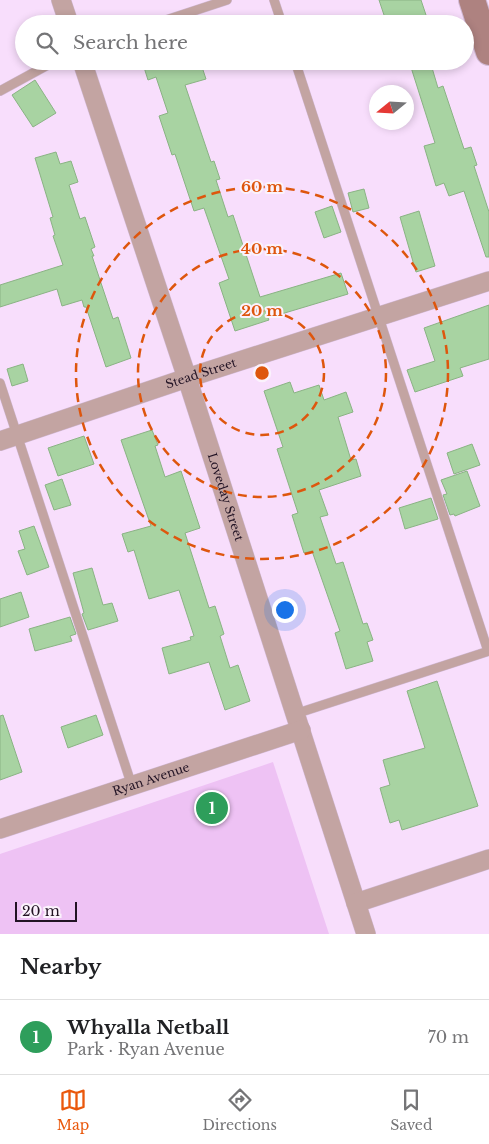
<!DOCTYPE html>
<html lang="en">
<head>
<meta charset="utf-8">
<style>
	body { margin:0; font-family:"Libre Baskerville",serif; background:#f2f2f2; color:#202124 }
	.compass { position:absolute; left:369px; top:85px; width:45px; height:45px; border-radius:50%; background:#fff; box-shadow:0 2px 8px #0003; rotate:252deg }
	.scale { position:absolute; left:15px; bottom:12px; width:62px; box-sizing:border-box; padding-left:5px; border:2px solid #221324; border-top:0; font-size:14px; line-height:18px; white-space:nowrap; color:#221324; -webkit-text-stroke:4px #fbf2fc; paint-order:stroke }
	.you { position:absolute; left:284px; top:609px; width:18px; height:18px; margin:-12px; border:4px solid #fff; border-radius:50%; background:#1a73e8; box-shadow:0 0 0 8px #1a73e833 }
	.badge { display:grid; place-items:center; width:32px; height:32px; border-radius:50%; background:#ea580c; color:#fff; font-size:16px; font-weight:700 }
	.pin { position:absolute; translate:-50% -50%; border:2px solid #fff; box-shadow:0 1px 5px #0006 }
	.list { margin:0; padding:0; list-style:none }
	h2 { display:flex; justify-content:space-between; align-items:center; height:65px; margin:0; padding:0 20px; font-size:21px }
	h2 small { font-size:16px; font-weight:400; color:#757577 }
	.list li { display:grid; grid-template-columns:32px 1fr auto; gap:15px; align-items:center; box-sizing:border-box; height:75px; padding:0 20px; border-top:1px solid #e0e0e0 }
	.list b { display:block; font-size:19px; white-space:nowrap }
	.list p { margin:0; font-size:16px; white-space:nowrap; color:#757577 }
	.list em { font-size:16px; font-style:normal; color:#757577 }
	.icon { flex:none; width:28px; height:28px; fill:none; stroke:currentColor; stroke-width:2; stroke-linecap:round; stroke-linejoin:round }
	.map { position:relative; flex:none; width:489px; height:934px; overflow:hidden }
	.search { position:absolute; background:#fff; box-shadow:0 2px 8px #0003; left:15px; right:15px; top:15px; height:55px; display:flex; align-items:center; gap:12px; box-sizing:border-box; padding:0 18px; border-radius:28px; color:#757577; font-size:19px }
	.sheet { height:140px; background:#fff }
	nav { display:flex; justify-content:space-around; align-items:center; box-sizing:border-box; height:70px; border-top:1px solid #e0e0e0; background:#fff; font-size:14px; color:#757577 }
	nav a { display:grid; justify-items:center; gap:2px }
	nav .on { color:#ea580c }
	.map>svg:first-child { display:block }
	.green { fill:#eec2f4 }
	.building { fill:#a8d3a2; stroke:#8ab384 }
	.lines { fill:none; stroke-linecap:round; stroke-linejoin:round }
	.lane-casing { stroke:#d1b9d5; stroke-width:10 }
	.street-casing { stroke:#d1b9d5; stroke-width:20 }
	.secondary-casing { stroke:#d1b9d5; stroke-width:28 }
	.lane { stroke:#c3a4a2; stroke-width:9 }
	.street { stroke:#c3a4a2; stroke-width:19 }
	.secondary { stroke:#ae8280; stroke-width:26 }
	.ring { fill:none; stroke:#de560d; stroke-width:2.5; stroke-dasharray:9 6 }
	.labels { text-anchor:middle; stroke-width:4; stroke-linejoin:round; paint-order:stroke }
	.street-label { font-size:12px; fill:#221324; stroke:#fbf2fc }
	.centre { fill:#de560d; stroke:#fbf2fc; stroke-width:2.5 }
	.ring-label { font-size:15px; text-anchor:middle; font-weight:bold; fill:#de560d; stroke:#fbf2fc; stroke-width:4; stroke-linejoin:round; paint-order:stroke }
</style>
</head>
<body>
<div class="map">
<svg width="489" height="934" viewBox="0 0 489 934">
	<rect width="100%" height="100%" fill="#f8defc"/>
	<path class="green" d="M273 762 329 934H0V854Z"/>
	<path class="building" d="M379 0H421L429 24H387Z
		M142 61H200L206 79 185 85 211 162 214 161 220 179 216 180 228 217 233 215 260 297 341 273 348 294 268 318 269 320 235 331 219 283 229 279 204 208 194 211 175 154 172 155 159 116 168 113 156 77 148 80Z
		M409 61H430L438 88 443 86 464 149 471 147 477 165 474 166 489 212V257H486L464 191 449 196 444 183 436 186 424 146 435 143Z
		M35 80 56 113 33 127 12 95Z
		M56 152 60 164 71 161 78 182 69 185 80 219 85 217 95 247 91 249 94 256H92L113 319 118 317 131 358 106 367 86 307H84L82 300 62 306 57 289 0 307V285L63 265 53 236 55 235 50 218 53 217 35 158Z
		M364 189 369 208 353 212 348 193Z
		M332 206 341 232 324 238 315 212Z
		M419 211 435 266 416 272 400 217Z
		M489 305V359L460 368 463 376 415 392 407 370 435 361 424 328Z
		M23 364 28 381 12 386 7 369Z
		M290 382 294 393 319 385 324 400 346 392 353 412 338 417 351 460 356 459 361 476 319 490 328 515 320 517 336 564 343 562 363 624 367 623 373 640 367 642 373 661 346 669 335 633 340 631 312 551 304 553 292 515 298 513 277 449 283 447 264 391Z
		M152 430 158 445 155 446 165 477 181 471 200 528 185 533 209 608 215 606 224 634 220 636 230 668 238 665 250 701 225 710 209 662 169 674 162 648 191 640 190 637 194 636 179 590 149 599 134 550 128 552 122 534 151 526 121 440Z
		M84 436 94 464 58 476 48 448Z
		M472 444 480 465 454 474 447 453Z
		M467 471 480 506 455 516 454 514 450 515 443 495 447 494 441 480Z
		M62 479 71 505 54 510 45 485Z
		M431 498 438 519 405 529 399 508Z
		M34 526 49 567 27 575 18 551 25 549 19 531Z
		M92 568 103 605 112 603 118 621 88 630 82 614 84 613 73 573Z
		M21 592 29 617 0 627V599Z
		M70 617 76 634 70 636 72 641 35 651 29 629Z
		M437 681 478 806 402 830 399 820 390 823 380 788 390 785 383 760 425 748 407 691Z
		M3 715 22 772 0 780V716Z
		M96 715 103 735 68 748 61 727Z"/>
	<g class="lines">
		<g class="lane-casing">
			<path id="lane" d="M274 0 282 24
				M154 24 227 0
				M295 61 488 651
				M0 91 55 61
				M0 383 132 786
				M295 714 489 651"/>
		</g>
		<g class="street-casing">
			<g id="street">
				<path d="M61 0 69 24"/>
				<path id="s1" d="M82 61 187 378 366 934"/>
				<path id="s2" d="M0 441 187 378 489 281"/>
				<path id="s3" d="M0 829 301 730"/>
				<path d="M356 903 489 859"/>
			</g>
		</g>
		<g class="secondary-casing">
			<path id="secondary" d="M472 0 489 52"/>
		</g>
		<use href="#lane" class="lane"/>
		<use href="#street" class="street"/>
		<use href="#secondary" class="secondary"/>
	</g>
	<g class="ring">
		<circle cx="262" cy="373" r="62"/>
		<circle cx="262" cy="373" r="124"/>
		<circle cx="262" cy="373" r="186"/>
	</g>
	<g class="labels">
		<g class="street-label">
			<text dy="4" stroke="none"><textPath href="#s2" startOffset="212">Stead Street</textPath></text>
			<text dy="4" stroke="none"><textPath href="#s1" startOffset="459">Loveday Street</textPath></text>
			<text dy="4" stroke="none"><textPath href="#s3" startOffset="159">Ryan Avenue</textPath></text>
		</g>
	</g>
	<circle cx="262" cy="373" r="8" class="centre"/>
	<g class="ring-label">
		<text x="262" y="192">60 m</text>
		<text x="262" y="254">40 m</text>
		<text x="262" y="316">20 m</text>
	</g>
</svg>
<svg class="compass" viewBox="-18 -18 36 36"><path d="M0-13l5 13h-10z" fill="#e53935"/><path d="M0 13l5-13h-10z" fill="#757577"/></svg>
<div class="scale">20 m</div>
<div class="you"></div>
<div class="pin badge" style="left:212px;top:808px;background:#2e9e5b">1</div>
<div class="search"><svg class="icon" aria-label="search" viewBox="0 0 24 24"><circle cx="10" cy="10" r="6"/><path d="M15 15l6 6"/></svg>Search here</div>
</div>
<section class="sheet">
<h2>Nearby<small></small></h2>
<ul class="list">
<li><span class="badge" style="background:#2e9e5b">1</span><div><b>Whyalla Netball</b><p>Park · Ryan Avenue</p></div><em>70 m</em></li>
</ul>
</section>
<nav>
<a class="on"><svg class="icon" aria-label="map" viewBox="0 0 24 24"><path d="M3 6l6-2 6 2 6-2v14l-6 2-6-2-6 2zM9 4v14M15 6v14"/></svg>Map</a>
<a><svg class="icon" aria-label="directions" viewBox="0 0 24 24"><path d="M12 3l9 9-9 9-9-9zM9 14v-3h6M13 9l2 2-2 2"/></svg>Directions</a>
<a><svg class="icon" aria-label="saved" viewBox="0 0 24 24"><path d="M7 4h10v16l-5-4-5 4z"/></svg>Saved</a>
</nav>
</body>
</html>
